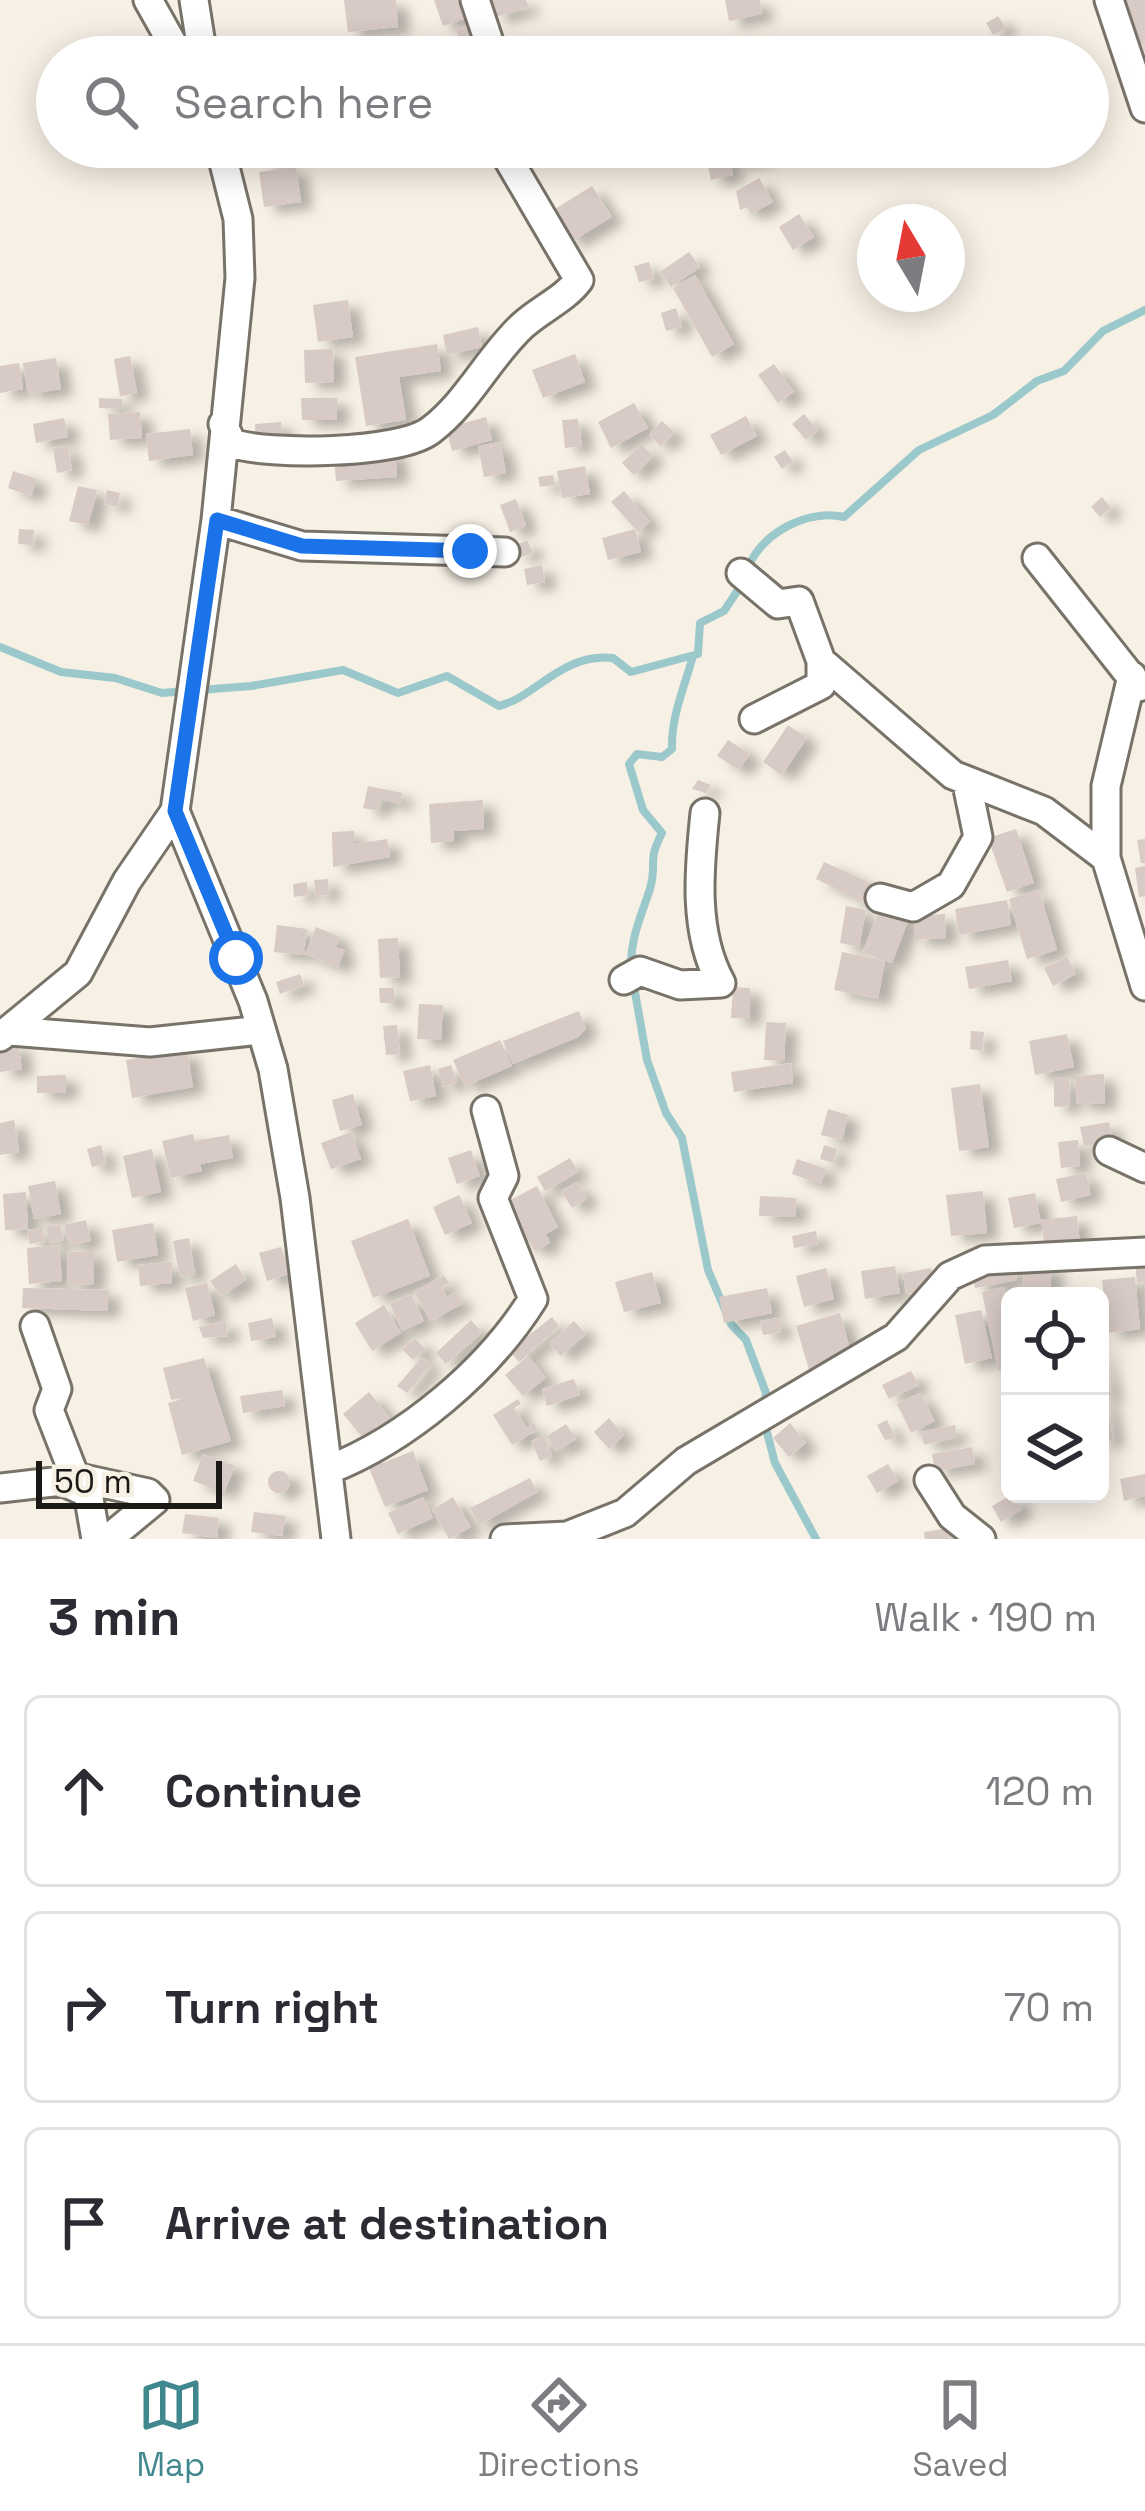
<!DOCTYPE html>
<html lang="en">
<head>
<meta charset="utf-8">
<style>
	body { margin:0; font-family:"Space Grotesk",sans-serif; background:#f2f2f3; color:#2b2b33 }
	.controls { position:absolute; right:36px; bottom:36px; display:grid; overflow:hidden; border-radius:18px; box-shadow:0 6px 30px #0003 }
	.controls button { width:108px; height:108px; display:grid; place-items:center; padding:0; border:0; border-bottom:3px solid #e1e1e2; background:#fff; color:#2b2b33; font:60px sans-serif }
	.compass { position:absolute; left:857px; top:204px; width:108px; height:108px; border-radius:50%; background:#fff; box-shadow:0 6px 30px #0003; rotate:350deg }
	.scale { position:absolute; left:36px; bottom:30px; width:186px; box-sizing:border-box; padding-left:12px; border:6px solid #1b1915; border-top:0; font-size:33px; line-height:42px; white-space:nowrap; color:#1b1915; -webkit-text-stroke:9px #f7f0e5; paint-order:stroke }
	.stop { position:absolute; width:36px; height:36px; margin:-27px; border:9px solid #1a73e8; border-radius:50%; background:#fff }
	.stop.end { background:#1a73e8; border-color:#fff; box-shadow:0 3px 12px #0008 }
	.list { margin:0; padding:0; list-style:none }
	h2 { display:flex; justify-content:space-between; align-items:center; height:156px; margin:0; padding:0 48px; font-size:51px }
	h2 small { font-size:39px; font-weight:400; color:#7c7c81 }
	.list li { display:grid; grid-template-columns:78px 1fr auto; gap:36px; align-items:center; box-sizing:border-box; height:192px; margin:0 24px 24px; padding:0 24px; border:3px solid #e1e1e2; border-radius:18px }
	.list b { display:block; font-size:45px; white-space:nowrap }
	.list em { font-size:39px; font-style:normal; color:#7c7c81 }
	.icon { flex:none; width:66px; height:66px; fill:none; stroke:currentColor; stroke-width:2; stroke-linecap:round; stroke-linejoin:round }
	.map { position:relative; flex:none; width:1145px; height:1539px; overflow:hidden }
	.search { position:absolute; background:#fff; box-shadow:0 6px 30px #0003; left:36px; right:36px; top:36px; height:132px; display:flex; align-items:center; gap:30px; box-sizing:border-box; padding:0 42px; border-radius:66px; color:#7c7c81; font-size:45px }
	.sheet { height:804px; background:#fff }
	nav { display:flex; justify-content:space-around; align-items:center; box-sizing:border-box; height:168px; border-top:3px solid #e1e1e2; background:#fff; font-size:33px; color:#7c7c81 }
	nav a { display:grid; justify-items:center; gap:6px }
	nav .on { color:#40888d }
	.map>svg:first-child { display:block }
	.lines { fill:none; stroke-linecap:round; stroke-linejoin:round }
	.stream { stroke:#9bc8cb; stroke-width:8 }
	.building { fill:#d8cac5; filter:url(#shadow) }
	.street-casing { stroke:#787368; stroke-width:33 }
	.street { stroke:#fff; stroke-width:27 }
	.route { stroke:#1a73e8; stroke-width:15 }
</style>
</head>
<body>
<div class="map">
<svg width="1145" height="1539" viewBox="0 0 1145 1539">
	<defs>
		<filter id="shadow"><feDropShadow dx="12" dy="7" stdDeviation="6" flood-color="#0004"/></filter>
	</defs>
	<rect width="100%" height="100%" fill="#f7f0e5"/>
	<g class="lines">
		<path class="stream" d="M747 570C762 531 809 509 844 517L919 450 993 415 1037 381 1064 371 1103 331 1145 310
			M0 647 61 672 115 678 162 693 251 686 343 670 398 693 447 676 499 706C536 697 561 653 613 658L631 672 698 654 700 623 724 611 742 584
			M631 966C631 937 641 916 650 889 658 862 646 864 662 833L643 810 629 764 637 754 662 757 672 749C671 717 684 688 693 656
			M633 981 647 1060 666 1113 682 1138 708 1270 731 1324 746 1340 766 1393 764 1406
			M764 1421 775 1463 816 1539"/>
	</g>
	<path class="building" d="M344 0H396L398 27 348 32Z
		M434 0H470L476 15 443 26Z
		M490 0H526L529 7 496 17Z
		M725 0H760L762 14 729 21Z
		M1123 0H1145V43L1134 46Z
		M998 16 1006 28 993 35 986 23Z
		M474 23 478 36 460 41 456 29Z
		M958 40 970 57H941L938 53Z
		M279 147 282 166 267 168 264 150Z
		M727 147 733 175 711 180 704 149Z
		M733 147H761L764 157 736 162Z
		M296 167 301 202 264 207 259 172Z
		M759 178 773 202 751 214 747 207 740 210 736 191Z
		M592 186 612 217 571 242 552 211Z
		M799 214 814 237 793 250 779 227Z
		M689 252 700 267 671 287 660 272Z
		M649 262 654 279 639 282 634 266Z
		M695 275 734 344 712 357 673 288Z
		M348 300 353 337 318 342 313 305Z
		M676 308 682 327 666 331 661 313Z
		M478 327 482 347 447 355 443 335Z
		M437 344 441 371 399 377 406 420 366 426 355 357Z
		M333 349 334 382 305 383 304 350Z
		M575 354 585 382 543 398 532 370Z
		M130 356 137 393 120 396 114 359Z
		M56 358 61 389 28 394 23 363Z
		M19 363 23 389 0 393V366Z
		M774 364 794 392 778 403 758 375Z
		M99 398 122 399V409L99 408Z
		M301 398H337V420H302Z
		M634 403 648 428 611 448 598 422Z
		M140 412 142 438 110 440 108 414Z
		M804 414 818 431 806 440 792 424Z
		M746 416 757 436 721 455 710 435Z
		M486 417 492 440 452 451 446 428Z
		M64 418 68 437 36 443 33 424Z
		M578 419 582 446 565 448 562 420Z
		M662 421 674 432 661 446 649 435Z
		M281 422 283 440 256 442 255 424Z
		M190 429 193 455 149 461 146 434Z
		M500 442 506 473 484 477 478 446Z
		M641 444 653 456 634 475 622 463Z
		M68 446 72 470 57 473 53 448Z
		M395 450 397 477 336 481 334 453Z
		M785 450 793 462 782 469 774 457Z
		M585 466 590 494 562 498 557 471Z
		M13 471 37 479 31 496 8 488Z
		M553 475 555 485 540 487 538 477Z
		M78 486 97 490 88 525 69 521Z
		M107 490 120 493 117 507 104 504Z
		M624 491 650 522 638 532 611 502Z
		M1102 497 1111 508 1100 517 1091 507Z
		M516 499 526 526 510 532 500 505Z
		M19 529 34 530 33 545 18 544Z
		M635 529 641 552 608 560 602 538Z
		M527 540 533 553 519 558 514 546Z
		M542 565 545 582 527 585 524 569Z
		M788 725 807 738 782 775 763 762Z
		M728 740 750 754 739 770 717 756Z
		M698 780 711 785 706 793 692 789Z
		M368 786 402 793 400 804 381 799 378 811 363 808Z
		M483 800 484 829 454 831V841L431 843 429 804Z
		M1016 829 1034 883 1007 892 988 838Z
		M354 831V844L387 839 390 857 333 867 332 832Z
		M1145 839V863H1141L1137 840Z
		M824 862 875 885 867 903 816 879Z
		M1145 866V896L1139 897 1135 868Z
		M328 879 329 895 316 896 314 880Z
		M307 882 308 895 294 897 293 884Z
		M1039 890 1057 950 1027 959 1009 899Z
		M1007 900 1011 925 959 935 955 909Z
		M881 905 910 916 892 963 863 952Z
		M846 906 866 910 859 947 840 943Z
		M945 914 946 938 914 940V916Z
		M277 925 307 929 304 955 274 952Z
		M316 927 340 937 336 947 345 950 338 967 305 954Z
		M398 938 400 977 380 978 378 939Z
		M842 952 885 961 878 999 834 990Z
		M1067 957 1076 974 1053 986 1044 968Z
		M1008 960 1012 981 969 989 965 967Z
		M300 974 304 985 280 994 276 982Z
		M733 987 750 988V1019L731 1018Z
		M379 988H394L395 1003H380Z
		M419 1004 443 1005 441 1040 417 1039Z
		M579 1011 586 1029 578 1037 513 1064 503 1041Z
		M766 1022 786 1023 784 1061 764 1060Z
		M397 1025 400 1054 386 1055 383 1026Z
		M971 1031 984 1032 982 1051 970 1049Z
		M1067 1034 1074 1067 1035 1075 1029 1041Z
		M500 1040 512 1066 465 1086 453 1060Z
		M18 1043 22 1069 0 1072V1046Z
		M187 1050 193 1087 132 1098 126 1060Z
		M791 1063 793 1083 734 1092 731 1072Z
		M430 1065 436 1096 410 1101 403 1071Z
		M451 1065 457 1082 443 1087 438 1069Z
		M1104 1074 1105 1103 1077 1104 1075 1076Z
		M66 1075V1093H37V1076Z
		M1054 1077H1069L1070 1106 1054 1107Z
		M980 1084 989 1147 959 1151 951 1088Z
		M353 1094 362 1125 340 1131 332 1100Z
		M828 1109 848 1115 842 1140 821 1135Z
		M14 1120 19 1152 0 1155V1123Z
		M1109 1122 1113 1141 1084 1146 1080 1127Z
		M351 1132 361 1159 331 1169 321 1143Z
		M193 1134 195 1141 229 1135 233 1158 200 1164 202 1171 171 1178 162 1141Z
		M1078 1140 1080 1166 1061 1168 1058 1142Z
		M101 1145 106 1164 92 1167 87 1149Z
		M824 1145 837 1149 833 1163 820 1159Z
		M152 1149 161 1192 132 1198 123 1156Z
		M471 1150 480 1176 457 1184 448 1158Z
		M570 1158 578 1172 545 1191 537 1177Z
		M797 1159 826 1169 821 1184 792 1174Z
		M1086 1173 1091 1195 1061 1202 1056 1179Z
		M55 1181 61 1214 34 1219 28 1186Z
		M577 1182 587 1199 572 1208 561 1191Z
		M537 1186 558 1227 546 1234 550 1243 535 1251 530 1241 524 1245 503 1204Z
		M983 1191 987 1233 951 1236 946 1195Z
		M26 1192 28 1229 5 1230 3 1194Z
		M1035 1193 1041 1223 1014 1228 1008 1198Z
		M459 1195 472 1223 445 1235 433 1207Z
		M760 1196 796 1198 795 1217 759 1216Z
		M1077 1216 1080 1244 1045 1248 1041 1220Z
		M408 1219 430 1276 373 1298 351 1241Z
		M86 1220 91 1241 69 1245 64 1225Z
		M153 1223 158 1255 117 1262 112 1230Z
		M60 1224 64 1240 50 1243 46 1227Z
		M42 1228 45 1241 30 1244 27 1230Z
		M816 1231 818 1244 794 1248 792 1236Z
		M189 1238 195 1274 180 1277 173 1241Z
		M59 1245 62 1281 29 1284 27 1248Z
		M281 1247 290 1274 267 1281 259 1253Z
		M94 1251V1284L68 1285 67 1252Z
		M1145 1259V1282L1137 1283 1135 1261Z
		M172 1262 171 1283 140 1286 138 1265Z
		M236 1264 246 1280 221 1296 210 1281Z
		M1014 1264 1017 1280 975 1288 972 1272Z
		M1024 1264 1052 1266 1050 1291 1023 1289Z
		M895 1266 900 1293 865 1299 861 1271Z
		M826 1268 834 1299 804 1307 796 1276Z
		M931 1268 934 1289 906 1294 903 1273Z
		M652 1272 661 1303 624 1312 615 1282Z
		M444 1275 449 1283 441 1287 447 1297 455 1292 462 1304 431 1321 414 1292Z
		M1135 1277 1140 1329 1108 1333 1102 1280Z
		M207 1283 215 1315 193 1321 185 1288Z
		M1004 1287 1010 1368 998 1370 982 1292Z
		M23 1288 108 1290V1311L22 1308Z
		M767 1288 772 1313 724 1323 719 1297Z
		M411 1294 424 1321 402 1331 390 1304Z
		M384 1305 401 1333 372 1351 355 1323Z
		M981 1310 992 1358 965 1364 955 1315Z
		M840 1313 853 1360 810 1373 796 1326Z
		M552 1317 559 1326 519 1362 509 1351Z
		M272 1318 276 1337 251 1341 248 1323Z
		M779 1318 781 1332 763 1335 760 1321Z
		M471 1320 482 1332 446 1364 436 1353Z
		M226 1321 228 1336 203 1338 199 1327Z
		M574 1321 586 1334 561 1356 549 1343Z
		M415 1338 425 1349 413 1360 402 1349Z
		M1100 1346 1111 1395 1100 1397Z
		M528 1356 546 1378 523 1396 505 1375Z
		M422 1357 431 1365 407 1393 397 1386Z
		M204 1358 231 1441 182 1455 168 1403 201 1394 171 1400 163 1368Z
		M911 1371 919 1385 889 1399 882 1385Z
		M574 1379 580 1395 547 1406 542 1389Z
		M282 1390 285 1406 243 1413 240 1396Z
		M369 1392 390 1418 364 1439 343 1414Z
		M920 1393 935 1421 911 1433 897 1404Z
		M518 1399 521 1404 514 1408 527 1428 534 1423 538 1430 512 1445 493 1415Z
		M1106 1400 1113 1440 1100 1442V1401Z
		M609 1418 624 1435 609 1449 594 1432Z
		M887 1420 896 1438 885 1440 877 1425Z
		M790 1423 806 1443 789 1457 773 1438Z
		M566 1424 576 1439 556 1451 547 1436Z
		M955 1425 957 1437 924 1445 921 1432Z
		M543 1435 552 1456 540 1461 531 1441Z
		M972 1447 975 1464 935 1471 932 1454Z
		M413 1451 428 1490 385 1507 369 1468Z
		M203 1454 235 1466 224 1493 193 1481Z
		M888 1464 898 1481 877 1493 867 1476Z
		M268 1482a11 11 0 1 1 22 0a11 11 0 1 1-22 0Z
		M1145 1474V1496L1124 1501 1120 1479Z
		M530 1478 537 1492 479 1525 470 1508Z
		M1013 1494 1022 1509 1001 1522 992 1506Z
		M423 1497 433 1518 398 1534 388 1513Z
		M453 1497 471 1527 449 1539 432 1510Z
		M254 1512 286 1516 282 1536 251 1532Z
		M185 1514 219 1518 217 1538 182 1533Z
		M950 1528 951 1539H925L924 1532Z"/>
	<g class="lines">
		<g class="street-casing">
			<path id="street" d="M148 0 180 57
				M194 0 203 57
				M475 0 494 57
				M1109 0 1145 108
				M220 147 238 219 240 278 216 520 175 811 253 1001 273 1069 295 1198 336 1539
				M223 424 232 443C267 456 401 454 431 430 468 402 488 358 522 326 540 309 564 300 579 280L501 147
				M216 520 302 546 505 552
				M1037 558 1139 687
				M741 573 778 604 799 601 821 661 953 775 1044 811 1106 858
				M1132 676 1106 786V858L1145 986
				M754 719 821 685V661
				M880 898 913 907 951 885 978 837 967 784
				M624 980 640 971 680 985 721 983C693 932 699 870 705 813
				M10 1031 150 1042 261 1030
				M0 1037 78 973 127 881 175 811
				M1109 1151 1145 1168
				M35 1326 57 1389 49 1410 75 1477 148 1493 155 1500 108 1539
				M328 1470C407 1439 488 1371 533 1299L493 1198 504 1176 486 1110
				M929 1480 952 1516 981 1539
				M0 1488 62 1481 88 1493 96 1539
				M505 1539 567 1536 625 1513 686 1461 896 1337 950 1276 985 1260 1145 1252"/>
		</g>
		<use href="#street" class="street"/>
	</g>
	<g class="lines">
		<path class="route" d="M236 958 175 811 217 520 302 546 470 551"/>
	</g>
</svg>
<div class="controls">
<button><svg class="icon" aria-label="locate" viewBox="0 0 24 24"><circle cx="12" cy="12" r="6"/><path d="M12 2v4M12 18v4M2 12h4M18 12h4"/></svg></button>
<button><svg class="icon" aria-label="layers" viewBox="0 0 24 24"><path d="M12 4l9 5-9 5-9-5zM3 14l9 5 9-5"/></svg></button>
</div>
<svg class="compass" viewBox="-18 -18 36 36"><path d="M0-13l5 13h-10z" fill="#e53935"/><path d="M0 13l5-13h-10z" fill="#7c7c81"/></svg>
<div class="scale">50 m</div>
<div class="stop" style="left:236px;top:958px"></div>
<div class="stop end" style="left:470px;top:551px"></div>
<div class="search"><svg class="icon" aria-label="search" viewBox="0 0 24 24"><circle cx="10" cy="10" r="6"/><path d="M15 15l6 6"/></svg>Search here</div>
</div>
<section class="sheet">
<h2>3 min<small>Walk · 190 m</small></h2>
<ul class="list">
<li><svg class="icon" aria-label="ahead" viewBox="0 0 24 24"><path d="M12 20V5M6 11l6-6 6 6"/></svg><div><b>Continue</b></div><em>120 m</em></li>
<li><svg class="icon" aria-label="right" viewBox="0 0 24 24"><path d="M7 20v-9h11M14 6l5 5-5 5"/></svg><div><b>Turn right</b></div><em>70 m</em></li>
<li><svg class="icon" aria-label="arrive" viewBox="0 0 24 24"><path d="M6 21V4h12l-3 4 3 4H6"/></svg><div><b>Arrive at destination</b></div></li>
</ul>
</section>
<nav>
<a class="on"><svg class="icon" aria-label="map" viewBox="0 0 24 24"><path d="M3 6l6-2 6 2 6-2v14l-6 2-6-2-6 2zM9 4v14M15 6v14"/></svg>Map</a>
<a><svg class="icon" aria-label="directions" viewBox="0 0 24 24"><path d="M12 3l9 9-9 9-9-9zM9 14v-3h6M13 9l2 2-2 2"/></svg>Directions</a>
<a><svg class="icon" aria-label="saved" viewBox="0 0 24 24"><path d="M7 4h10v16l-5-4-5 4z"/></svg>Saved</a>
</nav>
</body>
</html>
